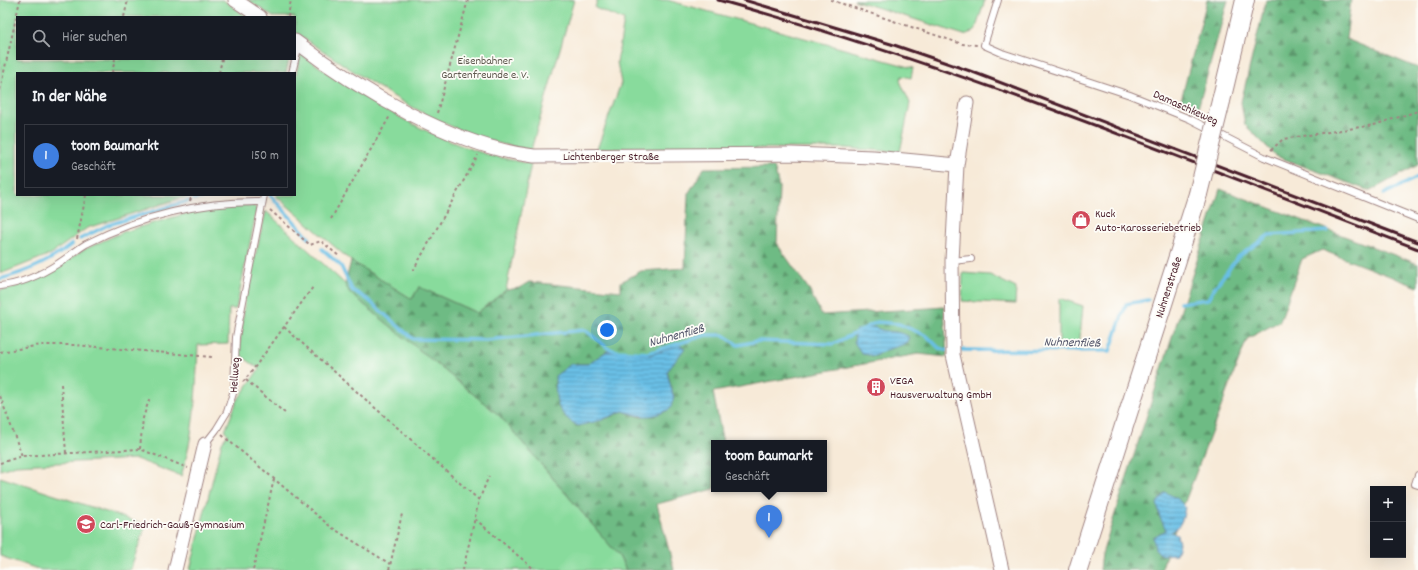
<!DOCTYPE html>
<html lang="de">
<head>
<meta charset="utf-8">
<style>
	body { margin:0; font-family:Dekko,sans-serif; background:#20242c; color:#f1f3f6 }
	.controls { position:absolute; right:12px; bottom:12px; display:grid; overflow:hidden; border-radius:0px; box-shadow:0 4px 16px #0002 }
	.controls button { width:36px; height:36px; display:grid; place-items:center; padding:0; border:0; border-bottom:1px solid #363941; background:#171b24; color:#f1f3f6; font:20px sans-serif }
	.you { position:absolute; left:607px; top:330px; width:14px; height:14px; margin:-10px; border:3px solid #fff; border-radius:50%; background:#1a73e8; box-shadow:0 0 0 6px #1a73e833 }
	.badge { display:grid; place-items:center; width:26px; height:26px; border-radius:50%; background:#d1495b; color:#fff; font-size:13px; font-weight:700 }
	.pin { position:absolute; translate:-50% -33px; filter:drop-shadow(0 1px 2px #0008) }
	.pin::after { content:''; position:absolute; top:21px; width:14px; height:12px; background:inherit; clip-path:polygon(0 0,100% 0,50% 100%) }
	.popup { position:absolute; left:711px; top:440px; width:116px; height:52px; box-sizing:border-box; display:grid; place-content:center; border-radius:0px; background:#171b24; filter:drop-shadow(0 1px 3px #0005); font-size:13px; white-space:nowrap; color:#9ea1a6 }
	.popup b { font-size:15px; color:#f1f3f6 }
	.popup::after { content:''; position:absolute; left:50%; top:100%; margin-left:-8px; border:8px solid transparent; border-top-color:#171b24 }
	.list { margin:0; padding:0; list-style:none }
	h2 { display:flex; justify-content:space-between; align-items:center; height:52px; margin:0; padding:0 16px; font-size:17px }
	h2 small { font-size:13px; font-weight:400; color:#9ea1a6 }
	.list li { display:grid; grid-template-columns:26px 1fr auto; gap:12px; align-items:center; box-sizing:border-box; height:64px; margin:0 8px 8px; padding:0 8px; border:1px solid #363941; border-radius:0px }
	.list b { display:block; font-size:15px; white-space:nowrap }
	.list p { margin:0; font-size:13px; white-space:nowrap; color:#9ea1a6 }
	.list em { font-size:13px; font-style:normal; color:#9ea1a6 }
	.icon { flex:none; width:22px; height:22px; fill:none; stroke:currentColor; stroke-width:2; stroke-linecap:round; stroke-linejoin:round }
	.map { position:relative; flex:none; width:1418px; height:570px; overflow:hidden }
	.search { position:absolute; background:#171b24; box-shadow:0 4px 16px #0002; left:16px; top:16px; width:280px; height:44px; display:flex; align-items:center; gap:10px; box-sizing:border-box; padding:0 14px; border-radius:0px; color:#9ea1a6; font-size:15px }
	.panel { position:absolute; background:#171b24; box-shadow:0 4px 16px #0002; left:16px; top:72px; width:280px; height:124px; border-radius:0px }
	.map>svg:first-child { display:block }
	.green { fill:#88db9c; stroke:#697d64 }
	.forest { fill:url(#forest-firs); stroke:#5c6d58; fill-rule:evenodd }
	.water { fill:url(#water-rules); stroke:#5a6f88 }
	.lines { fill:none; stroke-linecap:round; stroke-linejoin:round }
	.stream { stroke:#69bfe6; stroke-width:3.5 }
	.service-casing { stroke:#a08482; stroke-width:8 }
	.minor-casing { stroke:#a08482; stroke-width:15 }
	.secondary-casing { stroke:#a08482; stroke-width:20 }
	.path { stroke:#a08482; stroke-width:2; stroke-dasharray:3 3; stroke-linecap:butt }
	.service { stroke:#fff; stroke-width:6 }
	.minor { stroke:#fff; stroke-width:13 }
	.secondary { stroke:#fff; stroke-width:18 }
	.rail { stroke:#4a1f2b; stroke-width:3 }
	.secondary-bridge-casing { stroke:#a08482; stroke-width:20; stroke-linecap:butt }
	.secondary-bridge { stroke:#fff; stroke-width:18 }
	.labels { text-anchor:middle; stroke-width:3.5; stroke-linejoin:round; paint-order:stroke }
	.park-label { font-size:12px; fill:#5d574d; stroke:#fdfcf7 }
	.street-label { font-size:12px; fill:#4a1f2b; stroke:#fdfcf7 }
	.poi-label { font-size:12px; fill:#4a1f2b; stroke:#fdfcf7; text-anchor:start }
	.water-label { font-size:13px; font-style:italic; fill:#55576c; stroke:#fdfcf7 }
</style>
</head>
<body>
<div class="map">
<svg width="1418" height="570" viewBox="0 0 1418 570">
	<defs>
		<pattern id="forest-firs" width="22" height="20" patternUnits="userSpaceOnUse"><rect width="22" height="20" fill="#6ebb84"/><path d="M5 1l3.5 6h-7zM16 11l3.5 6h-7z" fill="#5c976c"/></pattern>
		<pattern id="water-rules" width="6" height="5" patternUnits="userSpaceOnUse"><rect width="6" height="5" fill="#69bfe6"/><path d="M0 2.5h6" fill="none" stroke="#589bbb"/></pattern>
	</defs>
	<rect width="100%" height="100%" fill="#fdfcf7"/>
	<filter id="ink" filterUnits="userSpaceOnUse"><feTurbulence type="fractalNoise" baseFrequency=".025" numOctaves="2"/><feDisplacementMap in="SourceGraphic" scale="8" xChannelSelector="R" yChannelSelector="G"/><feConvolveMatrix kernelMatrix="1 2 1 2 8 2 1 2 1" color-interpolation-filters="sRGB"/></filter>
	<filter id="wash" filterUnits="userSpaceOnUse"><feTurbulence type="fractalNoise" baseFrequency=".012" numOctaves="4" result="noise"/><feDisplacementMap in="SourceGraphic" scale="16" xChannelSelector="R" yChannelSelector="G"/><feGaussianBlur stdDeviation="0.9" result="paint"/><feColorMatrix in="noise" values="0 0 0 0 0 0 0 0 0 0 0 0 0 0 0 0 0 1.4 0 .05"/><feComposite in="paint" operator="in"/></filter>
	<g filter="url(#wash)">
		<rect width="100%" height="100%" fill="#f7ead8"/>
		<path class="green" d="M0 0H223L248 17H17V59H289L286 73H17V195H198L181 198 87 228 51 254 0 274Z
			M248 0H574L531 150C445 138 365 79 295 32V17H273Z
			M597 0H667L913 68 911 78 902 76 900 81 910 103 900 152 844 148 597 149 621 83 617 62 624 20 595 8Z
			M854 0H985L975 31 964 35Z
			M301 54C358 94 419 134 486 154 501 158 516 161 531 164L506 290 477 313 419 287 412 299 351 261 275 195H295V78Z
			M244 205 254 206 257 209 236 309H229L228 344 198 345C196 390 195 433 181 476L136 459 16 465 0 470V290L12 288 53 270 85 249 123 232 191 212Z
			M266 211 345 284 350 293 500 416 619 556 626 570H190L222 442 228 434 225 431 237 401 259 369 239 354 245 298Z
			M963 273 990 275 1016 288 1015 304 962 301Z
			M1059 298 1083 306 1079 348H1059Z
			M0 477 146 525 130 570H41L0 556Z"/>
		<path class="forest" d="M1207 0H1228L1198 108 1181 100Z
			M1266 0H1351L1346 39 1418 68V165L1370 191 1276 156 1245 125 1241 102Z
			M774 167 779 187 777 244 808 288 822 315 944 307 947 357 918 354 713 392 723 443H714V489L657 504 674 570H626L619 556 500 416 350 293 345 284 351 261 412 299 419 287 477 313 506 290 519 288 529 282 621 291V282L641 271 685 268 688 194 704 168ZM679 345 667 371 674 398 641 417 623 411 602 420 571 364H588L607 351 650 355Z
			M1220 189 1418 264V287L1322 250 1302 259 1280 321 1247 339 1181 512 1161 570H1100L1102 554Z"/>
		<path class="water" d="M874 327C888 334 894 329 908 336L909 341C898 349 887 347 875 356L862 354 854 342 856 330Z
			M679 345 685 348 667 372 674 398 670 409C652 419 641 417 623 411L602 420 578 426C554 412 556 401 555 376L571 364H588L607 351 650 355Z
			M1165 492 1178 499 1185 507C1183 518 1182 526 1171 532L1177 535 1179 543 1176 554 1162 555 1155 550 1153 537 1166 530 1160 518 1157 503Z"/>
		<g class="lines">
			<path class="stream" d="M1384 194 1418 177
				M270 195 309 238
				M194 199 218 195
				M80 239 108 225 188 201
				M322 249 341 266 352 290 367 299 413 339 486 340 585 330 609 349 617 351 648 353 706 335H723L738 345 758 341 833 344 877 322 899 324 927 336 939 348 946 350
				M0 279C28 272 50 262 72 244
				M1180 303 1208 299 1215 287 1238 257 1269 235 1328 231
				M962 350 1110 351 1126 304 1148 300"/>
		</g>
	</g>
	<g filter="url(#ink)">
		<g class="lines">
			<g class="service-casing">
				<path id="service" d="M998 0 984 45 1002 53 1130 95 1190 119 1264 157 1418 219
					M292 73 299 44
					M952 261 971 259
					M0 286C20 284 42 274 59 263 69 257 76 250 86 244 140 216 202 201 262 202
					M205 444 216 430 227 412 234 390 236 337 264 195
					M1418 475 1415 484 1418 485"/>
			</g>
			<g class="minor-casing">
				<path id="minor" d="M235 0 260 17
					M295 41C357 89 455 147 534 156L791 154 873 157 957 165
					M967 103 957 165 952 261 953 355 1002 570
					M175 570 205 444"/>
			</g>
			<g class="secondary-casing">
				<path id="secondary" d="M1221 101 1245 0
					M1078 570 1198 194"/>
			</g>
			<path class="path" d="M831 0 962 44 977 45
				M124 17 128 0
				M288 17 291 0
				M112 73 115 59
				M219 73 222 59
				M0 90 20 0
				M437 113 468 0
				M1271 150 1283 139 1374 125 1418 111
				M190 201 192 195
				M270 210 310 245 321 241 340 257
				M331 219 390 116
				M77 239 86 195
				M413 271 478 155
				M284 327 479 500
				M0 352 41 345H75L212 357
				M246 380 286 414
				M243 382 252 371 313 287
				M61 384 66 453
				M0 396 22 456
				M222 435 331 527 390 564
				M140 449 143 418 150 397
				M0 463 22 456 140 449 188 468
				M475 519 535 570
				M253 570 274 479
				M389 570 402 514
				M463 570 479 500 489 476"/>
			<use href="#service" class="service"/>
			<use href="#minor" class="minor"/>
			<use href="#secondary" class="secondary"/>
			<path class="rail" d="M718 0C957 66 1187 161 1418 249
				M744 0 891 44 970 71 1418 242"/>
			<g class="secondary-bridge-casing">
				<path id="secondary-bridge" d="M1198 194 1221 101"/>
			</g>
			<use href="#secondary-bridge" class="secondary-bridge"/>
		</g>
	</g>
	<defs>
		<g id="shop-disc" transform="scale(1)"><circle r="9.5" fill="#d1495b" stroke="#fdfcf7"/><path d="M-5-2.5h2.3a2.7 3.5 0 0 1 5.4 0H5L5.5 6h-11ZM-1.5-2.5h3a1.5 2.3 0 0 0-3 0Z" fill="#fff"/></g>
		<g id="building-disc" transform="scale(1)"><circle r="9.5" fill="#d1495b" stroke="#fdfcf7"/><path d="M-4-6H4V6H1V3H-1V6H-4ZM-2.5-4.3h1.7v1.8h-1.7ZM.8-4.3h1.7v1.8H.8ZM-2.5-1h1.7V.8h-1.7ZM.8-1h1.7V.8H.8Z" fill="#fff"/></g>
		<g id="school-disc" transform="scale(1)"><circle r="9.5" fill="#d1495b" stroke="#fdfcf7"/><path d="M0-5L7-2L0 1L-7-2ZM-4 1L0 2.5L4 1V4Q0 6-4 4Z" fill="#fff"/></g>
	</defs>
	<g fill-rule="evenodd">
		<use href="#shop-disc" x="1081" y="220"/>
		<use href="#building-disc" x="876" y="387"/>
		<use href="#school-disc" x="86" y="524"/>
	</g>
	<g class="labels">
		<g class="park-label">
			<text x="485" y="64">Eisenbahner<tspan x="485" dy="14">Gartenfreunde e. V.</tspan></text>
		</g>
		<g class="street-label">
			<text transform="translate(1186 107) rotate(24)" y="4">Damaschkeweg</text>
			<text x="611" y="160">Lichtenberger Straße</text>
			<text transform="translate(1168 287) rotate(-72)" y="4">Nuhnenstraße</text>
			<text transform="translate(234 375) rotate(-86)" y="4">Hellweg</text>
		</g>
		<g class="poi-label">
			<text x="1095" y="217">Kuck<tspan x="1095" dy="14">Auto-Karosseriebetrieb</tspan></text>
			<text x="890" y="384">VEGA<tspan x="890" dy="14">Hausverwaltung GmbH</tspan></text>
			<text x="100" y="528">Carl-Friedrich-Gauß-Gymnasium</text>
		</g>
		<g class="water-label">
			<text transform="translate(676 334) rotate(-15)" y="5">Nuhnenfließ</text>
			<text transform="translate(1072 341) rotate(1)" y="5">Nuhnenfließ</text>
		</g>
	</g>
</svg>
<div class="controls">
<button>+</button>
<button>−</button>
</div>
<div class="you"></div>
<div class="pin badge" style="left:769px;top:538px;background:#3f7fe0">1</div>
<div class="popup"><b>toom Baumarkt</b>Geschäft</div>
<div class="search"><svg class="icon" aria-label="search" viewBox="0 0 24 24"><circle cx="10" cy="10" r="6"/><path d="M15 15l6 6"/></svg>Hier suchen</div>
<section class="panel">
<h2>In der Nähe<small></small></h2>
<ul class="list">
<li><span class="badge" style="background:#3f7fe0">1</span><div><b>toom Baumarkt</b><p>Geschäft</p></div><em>150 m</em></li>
</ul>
</section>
</div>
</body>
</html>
